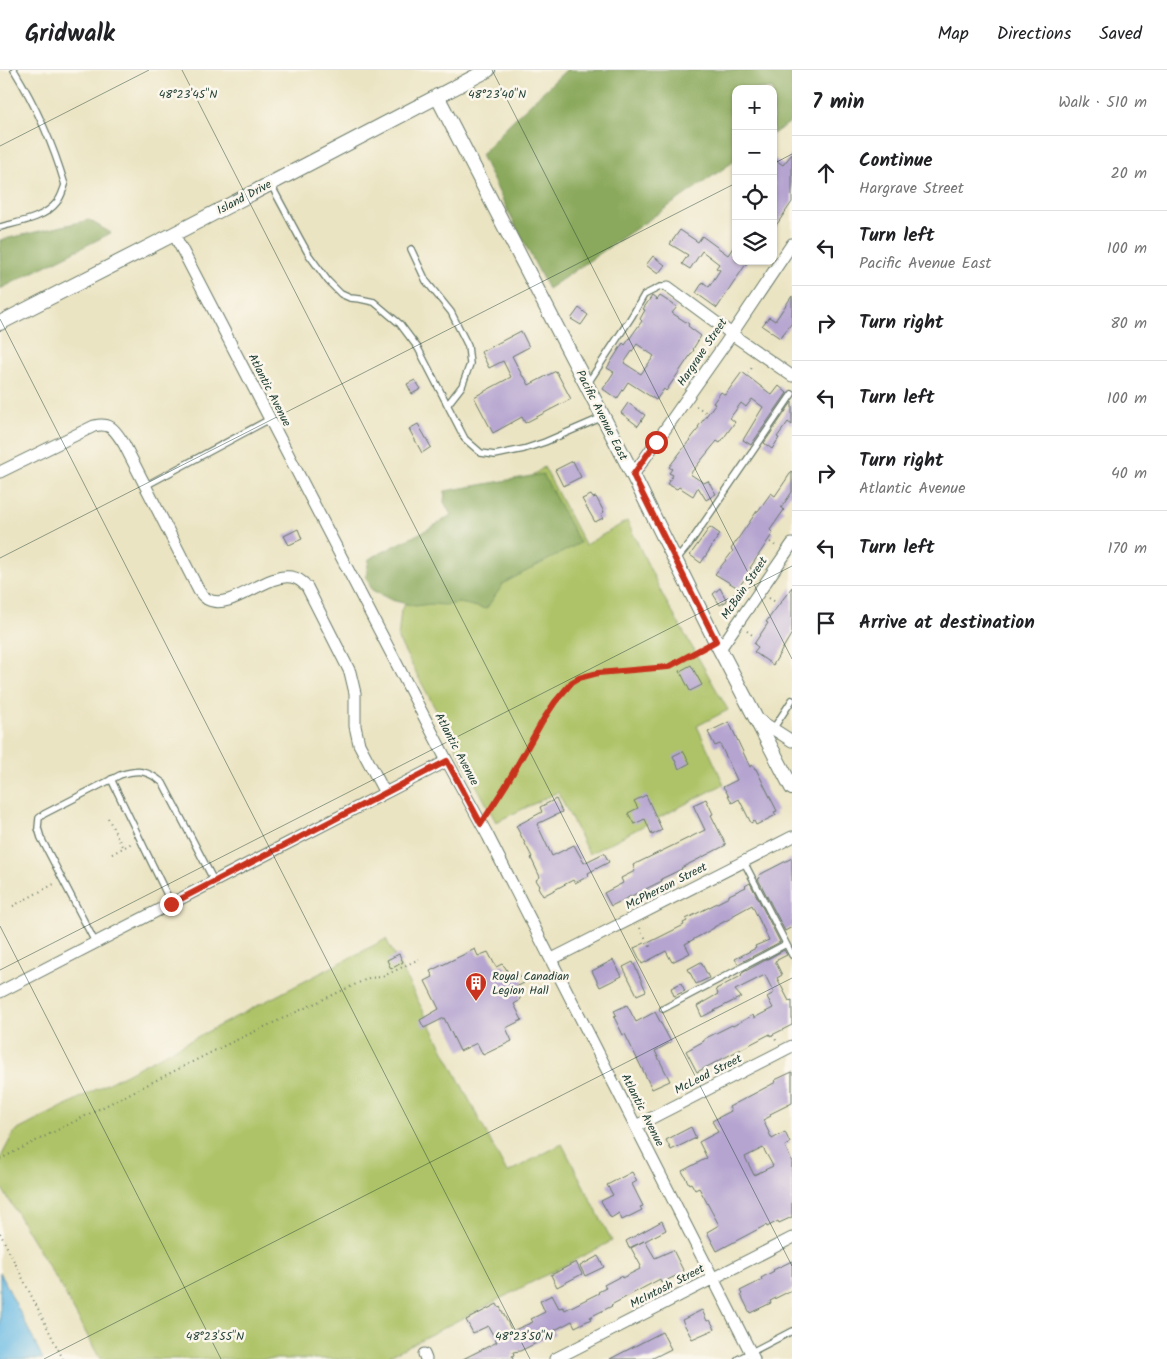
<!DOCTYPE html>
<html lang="en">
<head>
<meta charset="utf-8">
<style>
	body { margin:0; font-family:Kalam,sans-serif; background:#f6f6f6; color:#202124 }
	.controls { position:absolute; right:15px; top:15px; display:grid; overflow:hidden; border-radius:10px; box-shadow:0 1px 4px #0004 }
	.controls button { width:45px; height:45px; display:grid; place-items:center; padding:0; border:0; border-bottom:1px solid #e0e0e0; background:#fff; color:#202124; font:25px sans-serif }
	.stop { position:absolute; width:15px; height:15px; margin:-11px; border:4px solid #c8321e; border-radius:50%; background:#fff }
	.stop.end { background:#c8321e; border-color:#fff; box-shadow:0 1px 5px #0008 }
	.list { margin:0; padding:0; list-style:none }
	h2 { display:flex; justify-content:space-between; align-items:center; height:65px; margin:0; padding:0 20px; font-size:21px }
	h2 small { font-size:16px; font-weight:400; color:#757577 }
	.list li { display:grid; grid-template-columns:32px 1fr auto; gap:15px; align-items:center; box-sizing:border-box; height:75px; padding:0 20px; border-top:1px solid #e0e0e0 }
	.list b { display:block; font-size:19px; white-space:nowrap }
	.list p { margin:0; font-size:16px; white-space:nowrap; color:#757577 }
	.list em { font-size:16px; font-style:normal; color:#757577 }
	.icon { flex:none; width:28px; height:28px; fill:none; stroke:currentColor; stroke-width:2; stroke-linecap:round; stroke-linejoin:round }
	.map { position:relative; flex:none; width:792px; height:1289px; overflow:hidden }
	header { display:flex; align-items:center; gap:30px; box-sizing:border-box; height:70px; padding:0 25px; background:#fff; border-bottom:1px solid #e0e0e0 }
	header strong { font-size:24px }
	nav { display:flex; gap:28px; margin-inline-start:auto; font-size:18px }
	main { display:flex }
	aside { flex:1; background:#fff }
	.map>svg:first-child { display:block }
	.green { fill:#aec367; stroke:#66804e }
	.forest { fill:#8aa95c; stroke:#547348 }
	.water { fill:#69bae4; stroke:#447c8c }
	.building { fill:#b5a4d0; fill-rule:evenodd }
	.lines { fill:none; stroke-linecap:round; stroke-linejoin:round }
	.service-casing { stroke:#676; stroke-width:8 }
	.minor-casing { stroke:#676; stroke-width:13 }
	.tertiary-casing { stroke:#676; stroke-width:16 }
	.path { stroke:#676; stroke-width:2; stroke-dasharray:1 4; stroke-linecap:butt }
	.service { stroke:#fff; stroke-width:5.5 }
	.minor { stroke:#fff; stroke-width:11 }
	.tertiary { stroke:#fff; stroke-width:14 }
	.route { stroke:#c8321e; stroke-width:6 }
	.ticks { fill:none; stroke:#1f3d34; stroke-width:1; stroke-opacity:0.45 }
	.labels { text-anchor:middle; stroke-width:5; stroke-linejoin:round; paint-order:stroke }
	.street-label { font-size:12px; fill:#1f3d34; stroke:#fbf7ec }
	.poi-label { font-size:12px; fill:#1f3d34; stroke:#fbf7ec; text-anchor:start }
	.ticks-label { font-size:12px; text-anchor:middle; fill:#1f3d34; stroke:#fbf7ec; stroke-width:5; stroke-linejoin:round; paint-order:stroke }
</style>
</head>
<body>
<header>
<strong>Gridwalk</strong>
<nav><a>Map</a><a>Directions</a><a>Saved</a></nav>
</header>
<main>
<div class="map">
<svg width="792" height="1289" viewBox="0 0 792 1289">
	<rect width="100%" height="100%" fill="#fbf7ec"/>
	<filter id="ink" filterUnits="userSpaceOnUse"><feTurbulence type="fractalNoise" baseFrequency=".02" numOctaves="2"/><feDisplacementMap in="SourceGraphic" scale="10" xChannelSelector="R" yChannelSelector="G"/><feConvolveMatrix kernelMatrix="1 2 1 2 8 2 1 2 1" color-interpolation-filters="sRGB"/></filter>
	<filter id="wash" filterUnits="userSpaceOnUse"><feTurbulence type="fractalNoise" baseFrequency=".0096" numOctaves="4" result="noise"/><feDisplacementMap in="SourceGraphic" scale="20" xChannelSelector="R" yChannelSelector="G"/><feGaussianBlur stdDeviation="1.12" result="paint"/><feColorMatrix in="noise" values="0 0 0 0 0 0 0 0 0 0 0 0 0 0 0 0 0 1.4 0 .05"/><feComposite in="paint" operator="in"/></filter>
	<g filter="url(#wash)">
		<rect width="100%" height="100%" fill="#ebe4c3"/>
		<path class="green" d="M544 397 585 475 627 451 663 526 728 640 697 656 724 714 589 784 558 722 496 752 398 569 401 540 427 502 500 430Z
			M386 869 507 1103 562 1074 612 1171 383 1289H100L61 1217 0 1115V1089L14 1062Z"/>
		<path class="forest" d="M566 0H792V51L773 64V19H736V90L548 219 506 137 481 85 508 55Z
			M89 150 111 163 0 219V170Z
			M543 404 580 473 504 513 486 539 460 533 445 535 430 534 415 536 391 530 372 520 366 507 369 489 432 457 451 445 444 432 445 421Z"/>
		<path class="water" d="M0 1202 43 1289H0Z"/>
		<g id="blocks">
			<path class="building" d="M792 84V132L773 160V118L776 114 773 112V88L783 95Z
				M680 160 698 172 702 166 728 185 736 173V191H748L717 238 696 223 703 212 709 217 720 200 716 198 719 194 702 181 690 199 682 194 688 185 670 174Z
				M653 186 665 195 658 204 646 195Z
				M652 226 657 230 660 226 677 237 672 243 689 254 688 256 701 266 693 279 694 280 666 321 664 319 656 330 628 312 617 329 603 319 614 302 607 298 623 273 625 275 642 251 640 249 645 240 643 239ZM637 274 654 286 641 304 624 293Z
				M792 226V253L780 268 762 256 769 247 775 251Z
				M579 238 588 245 581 255 571 249Z
				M521 261 529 277 512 286 523 307 524 306 529 315 556 301 571 329 525 353 522 347 493 363 474 327 511 307 503 291 489 298 481 282Z
				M742 302 772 325 779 316 787 323 751 375 743 370 763 337 752 329 746 337 741 333 730 348 735 352 720 373 717 371 690 404 704 413 708 411 716 424 706 430 698 417 693 426 679 417 677 419 667 414 673 405 669 403 672 399 669 397 699 358 698 357 715 334 713 333 721 322 725 325Z
				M415 310 421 319 412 324 407 314Z
				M792 332V355L788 352 777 367 779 368 772 379 764 373Z
				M628 333 645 345 638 356 621 343Z
				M418 354 431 377 422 383 409 359Z
				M573 391 581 407 563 416 555 400Z
				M792 401V422L781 438 784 440 770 460 773 463 750 498 752 499 738 518 715 504 733 481 731 479 757 441H758L771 423 775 426Z
				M591 425 593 428 596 427 604 442 601 444 603 448 595 452 582 429Z
				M710 457 720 464 701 493 690 485Z
				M298 459 302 469 289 475 284 466Z
				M792 517V563L773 595 754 582 758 577 754 574 768 553 766 552Z
				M720 518 727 531 720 535 713 524Z
				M691 595 702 615 690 621 680 601Z
				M729 652 750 697 753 695 755 699H756L777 741 774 742 776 745 756 755 754 751 751 753 739 729 732 733 726 721 723 717 737 710 720 674 715 676 708 662Z
				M683 681 690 693 679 699 673 686Z
				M646 725 662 760 652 765 645 749 634 754 628 743 638 738 634 731Z
				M556 729 562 742 537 754 552 786 574 775 584 793 604 783 609 792 588 803 589 806 575 813 573 810 543 826 538 817 540 816 536 810 540 807 531 788 532 787 516 756 542 742 540 737Z
				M706 729 713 744 711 745 726 775 681 798 682 799 661 809 662 811 611 836 604 823 623 813 621 808 635 801 633 795 705 760 693 735Z
				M792 788V857L785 861 758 809 760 808 759 805Z
				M750 813 780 872 738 894 735 889 756 878 755 876 769 870 752 835 732 846 733 847 714 857V858L685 874 690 883 672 892 666 881 642 894 634 878 645 873 646 874 684 855 683 853 687 851 686 849 729 827V825L746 817 745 816Z
				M475 879 478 886 488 882 496 897 502 894 505 897 509 904 517 900 524 913 516 917 521 925 519 931 514 934 522 950 506 958 512 971 483 985 477 973 460 981 444 948 424 958 420 950 439 939 425 911 433 907 430 901Z
				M784 880 787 885 775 891 782 905 777 908 789 931 792 930V955L770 966V964L697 1002 686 981 704 971V969L732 955 733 956 753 945 754 948 773 938 767 927 774 923 765 905 735 920 741 927 702 947 697 936 718 924 716 919 741 906 742 903Z
				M399 884 403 892 391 899 387 890Z
				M613 890 622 906 600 917 592 901Z
				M633 892 646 921 637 925 623 897Z
				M701 892 709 908 696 914 688 899Z
				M681 913 685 921 674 926 671 918Z
				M627 935 636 952 655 942 671 972 655 981 670 1011 652 1019 625 964 623 965 614 947 617 946 614 941Z
				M792 1002V1033L770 1044 771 1046 763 1050 772 1069 785 1062 790 1073 785 1076 792 1092V1147L779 1153 778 1151 767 1157 766 1155 717 1181 707 1162 719 1155 699 1118 695 1120 691 1113 689 1114 682 1101 707 1088 699 1072 718 1062 712 1051 731 1041 729 1037 776 1012 775 1010ZM763 1078 773 1096 754 1105 745 1087Z
				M691 1057 696 1068 671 1080 666 1070Z
				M632 1102 637 1111 632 1114 643 1136 640 1137 642 1140 622 1150 619 1143 611 1148 601 1131 613 1125 607 1115Z
				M662 1151 666 1160 645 1171 655 1188 673 1180 684 1202 661 1213 660 1209 611 1235 612 1236 590 1247 591 1249 575 1257 572 1251 553 1261 555 1264 520 1281 513 1282 514 1285 512 1286 513 1289H463L497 1272 488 1256 473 1263 466 1250 497 1234 499 1238 500 1237 512 1261 533 1252 531 1249 545 1242 540 1231 552 1225 559 1238 563 1237 565 1240 599 1223 598 1222 606 1218 604 1215 621 1206 622 1208 640 1199 639 1197 641 1196 631 1178 644 1171 629 1178 626 1171Z
				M598 1186 604 1197 585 1206 580 1196Z
				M792 1191V1220L770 1231 771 1233 750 1243 741 1225 742 1224 740 1221 762 1210 761 1208 774 1201 773 1200Z
				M576 1192 582 1204 557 1217 551 1205Z
				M702 1240 707 1251 710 1250 715 1259 692 1269 682 1250Z
				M662 1262 671 1279 651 1289H610Z"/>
		</g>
	</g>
	<g filter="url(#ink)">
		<use href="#blocks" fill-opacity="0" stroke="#676" stroke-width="1"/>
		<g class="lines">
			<g class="service-casing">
				<path id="service" d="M270 113 299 167 309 185 328 211 341 224 350 228 360 229 374 232 400 254 418 278 465 369 481 383 495 385 524 379 545 372 603 347
					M0 157C18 152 44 149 57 132 61 128 63 120 65 115 53 74 36 36 14 0
					M411 179 426 211 451 242 468 276 470 294 462 316 448 334
					M588 313 632 246 644 225 660 217H668
					M145 416 270 349
					M677 489 690 473 792 324
					M773 659 792 630
					M111 709 171 833
					M744 792 792 885
					M95 872 41 768 38 758 39 748 44 744 120 705C139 699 147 700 163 713L214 811
					M663 939 786 874
					M738 1289 792 1261"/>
			</g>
			<g class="minor-casing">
				<path id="minor" d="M174 164 447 691 488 766 754 1289
					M668 217 740 270 792 306
					M0 402 94 356C112 352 115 361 124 374L199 521C201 524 204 527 207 529 231 542 265 503 291 507 298 508 303 512 307 517L350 602 355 623V656L359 674 385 723
					M633 405 725 274 792 174
					M720 579 792 474
					M756 648 792 671
					M552 889 792 767
					M0 922 447 691
					M636 1056 792 976
					M424 1284 426 1289
					M555 1289 792 1168"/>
			</g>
			<g class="tertiary-casing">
				<path id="tertiary" d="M437 26 628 395 714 568 792 718
					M0 253 174 164 488 0"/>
			</g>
			<path class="path" d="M748 303 754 295
				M696 336 707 343
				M770 472 776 476
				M759 490 765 494
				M769 528 777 533
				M747 561 755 567
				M489 741 543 650 555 632 573 612 579 608 598 603 668 597 704 578
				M108 748 123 778
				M112 784 132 773
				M13 836 54 814
				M640 858 652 880
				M773 965 777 972
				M706 998 710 1005
				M0 1089 228 974 369 908 382 907 419 889
				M0 1163 63 1289"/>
			<use href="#service" class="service"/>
			<use href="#minor" class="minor"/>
			<use href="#tertiary" class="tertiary"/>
		</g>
	</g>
	<g class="lines" filter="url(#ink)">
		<path class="route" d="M171 834 447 691 481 754 506 715 543 650 555 632 572 612 579 608 598 603 668 597 716 571 633 405 656 372"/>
	</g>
	<path class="ticks" d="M182 0 792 1196M492 0 792 589M0 76 149 0M773 94 792 84M0 249 530 1289M0 488 736 113M0 856 221 1289M0 900 792 496M44 1289 792 908"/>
	<defs>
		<g id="building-pin" transform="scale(1.125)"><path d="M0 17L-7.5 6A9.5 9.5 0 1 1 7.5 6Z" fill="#c8321e" stroke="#fbf7ec"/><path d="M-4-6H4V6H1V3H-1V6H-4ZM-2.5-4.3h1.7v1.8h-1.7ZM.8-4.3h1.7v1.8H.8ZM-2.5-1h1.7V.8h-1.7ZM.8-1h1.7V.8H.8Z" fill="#fff"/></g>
	</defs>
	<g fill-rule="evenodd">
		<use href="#building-pin" x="476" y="913"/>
	</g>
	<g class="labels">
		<g class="street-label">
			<text transform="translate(244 127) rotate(-28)" y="4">Island Drive</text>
			<text transform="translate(702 282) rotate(-56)" y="4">Hargrave Street</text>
			<text transform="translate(270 320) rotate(63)" y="4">Atlantic Avenue</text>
			<text transform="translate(602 345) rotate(63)" y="4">Pacific Avenue East</text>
			<text transform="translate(744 518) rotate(-56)" y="4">McBain Street</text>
			<text transform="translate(457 679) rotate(62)" y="4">Atlantic Avenue</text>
			<text transform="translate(666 816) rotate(-27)" y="4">McPherson Street</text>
			<text transform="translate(708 1004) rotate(-27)" y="4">McLeod Street</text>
			<text transform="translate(643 1040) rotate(63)" y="4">Atlantic Avenue</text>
			<text transform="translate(667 1216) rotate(-27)" y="4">McIntosh Street</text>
		</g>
		<g class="poi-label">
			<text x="492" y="910">Royal Canadian<tspan x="492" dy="14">Legion Hall</tspan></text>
		</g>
	</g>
	<g class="ticks-label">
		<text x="188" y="28">48°23'45"N</text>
		<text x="497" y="28">48°23'40"N</text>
		<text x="215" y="1270">48°23'55"N</text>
		<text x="524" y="1270">48°23'50"N</text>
	</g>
</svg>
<div class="controls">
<button>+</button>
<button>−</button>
<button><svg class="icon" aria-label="locate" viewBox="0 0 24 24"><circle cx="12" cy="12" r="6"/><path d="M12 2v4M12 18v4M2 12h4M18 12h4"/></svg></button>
<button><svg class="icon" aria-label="layers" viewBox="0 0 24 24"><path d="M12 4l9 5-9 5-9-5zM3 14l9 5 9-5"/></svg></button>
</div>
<div class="stop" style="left:656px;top:372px"></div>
<div class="stop end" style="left:171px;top:834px"></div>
</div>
<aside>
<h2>7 min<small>Walk · 510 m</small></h2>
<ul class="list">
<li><svg class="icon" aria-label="ahead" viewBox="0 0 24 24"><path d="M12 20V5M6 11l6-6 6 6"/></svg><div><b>Continue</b><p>Hargrave Street</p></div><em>20 m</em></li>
<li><svg class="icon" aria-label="left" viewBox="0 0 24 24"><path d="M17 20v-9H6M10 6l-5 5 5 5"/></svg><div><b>Turn left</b><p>Pacific Avenue East</p></div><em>100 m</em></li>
<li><svg class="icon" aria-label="right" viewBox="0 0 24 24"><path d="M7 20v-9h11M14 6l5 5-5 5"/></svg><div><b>Turn right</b></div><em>80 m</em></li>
<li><svg class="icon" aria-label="left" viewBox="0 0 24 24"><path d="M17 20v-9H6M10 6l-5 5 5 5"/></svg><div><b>Turn left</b></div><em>100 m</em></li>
<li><svg class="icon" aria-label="right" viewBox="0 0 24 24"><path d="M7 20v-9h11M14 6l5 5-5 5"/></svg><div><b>Turn right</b><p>Atlantic Avenue</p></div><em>40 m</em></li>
<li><svg class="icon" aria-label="left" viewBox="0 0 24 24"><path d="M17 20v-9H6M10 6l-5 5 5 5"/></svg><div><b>Turn left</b></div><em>170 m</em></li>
<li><svg class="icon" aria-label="arrive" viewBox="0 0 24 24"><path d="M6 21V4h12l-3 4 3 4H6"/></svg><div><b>Arrive at destination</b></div></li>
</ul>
</aside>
</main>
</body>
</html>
